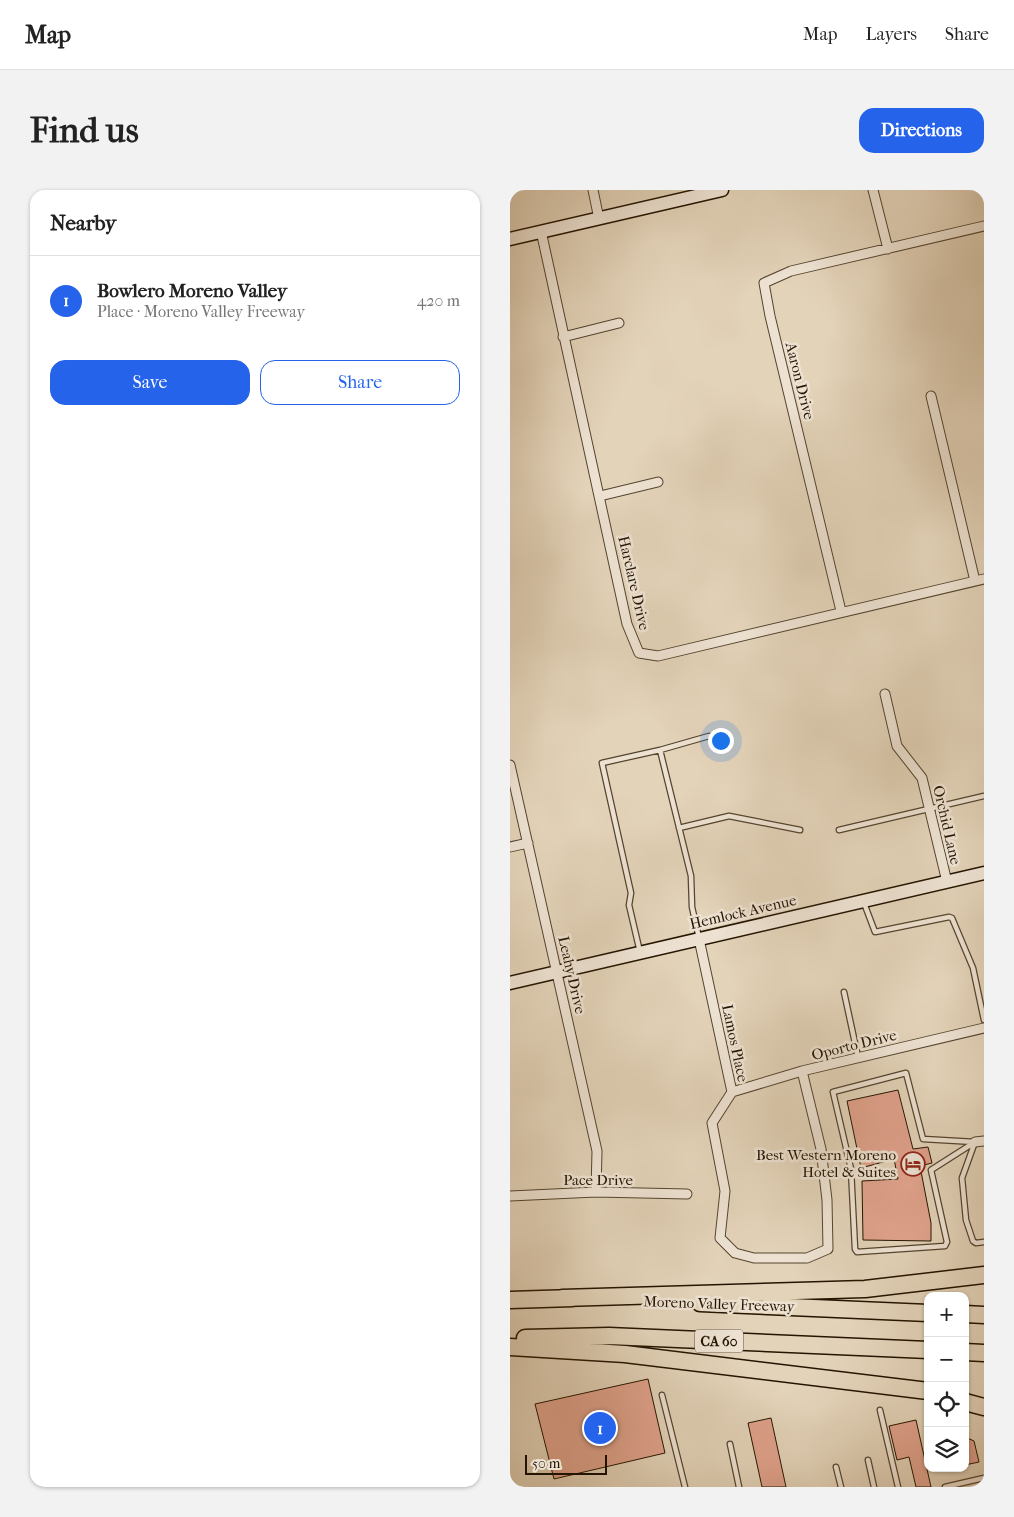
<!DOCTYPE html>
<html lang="en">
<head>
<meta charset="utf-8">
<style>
	body { margin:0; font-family:"IM FELL French Canon",serif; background:#f2f2f2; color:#222 }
	.controls { position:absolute; right:15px; bottom:15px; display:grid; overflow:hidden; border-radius:10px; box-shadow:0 1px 4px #0004 }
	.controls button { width:45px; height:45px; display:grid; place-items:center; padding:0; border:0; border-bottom:1px solid #e0e0e0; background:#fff; color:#222; font:25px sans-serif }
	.scale { position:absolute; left:15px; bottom:12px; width:82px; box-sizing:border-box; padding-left:5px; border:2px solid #241400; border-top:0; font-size:14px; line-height:18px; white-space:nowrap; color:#241400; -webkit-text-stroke:4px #ede2d2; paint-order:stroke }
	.you { position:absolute; left:210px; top:550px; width:18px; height:18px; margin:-12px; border:4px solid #fff; border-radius:50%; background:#1a73e8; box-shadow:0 0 0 8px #1a73e833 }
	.badge { display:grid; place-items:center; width:32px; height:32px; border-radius:50%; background:#2563eb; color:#fff; font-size:16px; font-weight:700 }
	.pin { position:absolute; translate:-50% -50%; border:2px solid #fff; box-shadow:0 1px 5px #0006 }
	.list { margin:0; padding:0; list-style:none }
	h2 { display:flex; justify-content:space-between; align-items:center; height:65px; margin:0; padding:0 20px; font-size:21px }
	h2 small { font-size:16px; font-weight:400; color:#767676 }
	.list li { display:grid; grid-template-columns:32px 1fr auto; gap:15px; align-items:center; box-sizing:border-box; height:90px; padding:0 20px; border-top:1px solid #e0e0e0 }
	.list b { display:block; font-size:19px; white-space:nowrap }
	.list p { margin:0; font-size:16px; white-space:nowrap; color:#767676 }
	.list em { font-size:16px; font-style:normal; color:#767676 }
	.actions { display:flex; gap:10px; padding:15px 20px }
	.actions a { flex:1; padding:11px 0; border:1px solid #2563eb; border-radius:15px; text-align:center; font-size:18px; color:#2563eb }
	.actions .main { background:#2563eb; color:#fff }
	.icon { flex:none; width:28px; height:28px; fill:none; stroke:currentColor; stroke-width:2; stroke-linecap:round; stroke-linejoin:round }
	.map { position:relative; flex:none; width:474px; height:1297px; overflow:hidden; border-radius:15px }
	header { display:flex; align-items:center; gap:30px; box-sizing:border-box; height:70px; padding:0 25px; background:#fff; border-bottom:1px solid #e0e0e0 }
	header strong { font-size:24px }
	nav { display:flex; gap:28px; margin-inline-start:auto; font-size:18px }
	.intro { display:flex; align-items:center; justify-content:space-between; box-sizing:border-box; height:120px; padding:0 30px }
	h1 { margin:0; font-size:35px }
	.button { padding:12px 22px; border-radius:15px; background:#2563eb; color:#fff; font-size:18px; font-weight:700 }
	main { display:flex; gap:30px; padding:0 30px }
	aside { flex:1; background:#fff; border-radius:15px; box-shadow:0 1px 4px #0004 }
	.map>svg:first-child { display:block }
	.building { fill:#e0a28c; stroke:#241400 }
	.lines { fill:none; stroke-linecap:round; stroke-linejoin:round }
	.lane-casing { stroke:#54442e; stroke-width:7 }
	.street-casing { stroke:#54442e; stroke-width:11 }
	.secondary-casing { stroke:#241400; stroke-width:15 }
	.highway-casing { stroke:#241400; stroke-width:19 }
	.lane { stroke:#ede2d2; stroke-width:4.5 }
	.street { stroke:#ede2d2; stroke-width:9 }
	.secondary { stroke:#ede2d2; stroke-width:12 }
	.highway { stroke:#e3d3b9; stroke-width:16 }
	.labels { text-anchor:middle; stroke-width:5; stroke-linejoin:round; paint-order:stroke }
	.shield { fill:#ede2d2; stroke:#60523f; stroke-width:1 }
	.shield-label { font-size:14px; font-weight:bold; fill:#241400 }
	.street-label { font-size:15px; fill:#241400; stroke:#ede2d2 }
	.poi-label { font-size:15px; fill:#241400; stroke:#ede2d2; text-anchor:end }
</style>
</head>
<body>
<header>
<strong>Map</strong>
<nav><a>Map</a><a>Layers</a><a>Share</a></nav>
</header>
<div class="intro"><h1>Find us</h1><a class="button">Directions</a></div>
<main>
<aside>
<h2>Nearby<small></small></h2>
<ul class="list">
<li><span class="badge">1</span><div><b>Bowlero Moreno Valley</b><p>Place · Moreno Valley Freeway</p></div><em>420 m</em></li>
</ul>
<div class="actions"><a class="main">Save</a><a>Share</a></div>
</aside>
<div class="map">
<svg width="474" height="1297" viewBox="0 0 474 1297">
	<rect width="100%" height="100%" fill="#e3d3b9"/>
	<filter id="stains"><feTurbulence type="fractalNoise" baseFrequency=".004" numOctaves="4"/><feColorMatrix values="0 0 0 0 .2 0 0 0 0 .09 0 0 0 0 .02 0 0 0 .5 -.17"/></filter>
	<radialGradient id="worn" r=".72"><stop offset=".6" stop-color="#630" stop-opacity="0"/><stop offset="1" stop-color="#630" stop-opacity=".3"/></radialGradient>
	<path class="building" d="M388 900 403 959 418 957 422 973 410 976 421 1033V1051L353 1050 352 991 388 989 384 969 351 978 337 911Z
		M138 1189 155 1263 44 1289 25 1214Z
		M261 1228 276 1297H252L238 1233Z
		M406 1230 421 1297H406L399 1267 387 1270 379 1236Z
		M455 1247 464 1251 469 1272 455 1275Z"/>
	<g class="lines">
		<g class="lane-casing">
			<path id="lane" d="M150 560 199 546
				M169 638 219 626 290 640
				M329 640 474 606
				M354 713 365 742 439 727 442 728 463 778 474 830
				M130 762 119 715 121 703 92 573 150 560 181 686 182 717 189 748
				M334 802 348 867
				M396 883 413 949 465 952 421 980 437 1052 435 1056 347 1062 345 1059 341 979 323 902Z
				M465 952 452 988 456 1030 463 1051 466 1053 474 1052
				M152 1205 175 1297
				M370 1220 388 1297
				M220 1254 229 1297
				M358 1270 364 1297
				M326 1277 331 1297
				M435 1297 474 1288"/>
		</g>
		<g class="street-casing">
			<path id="street" d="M83 0 89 29
				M363 0 378 59
				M31 41 117 434 129 463 148 466 474 389
				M53 147 109 133
				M421 206 465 391
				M90 306 148 292
				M331 421 260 126 254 93 281 81 474 36
				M375 504 387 556 412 588 437 692
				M0 575 87 961 86 1002
				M0 657 18 653
				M189 749 222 902 202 933 215 1001 210 1048 225 1063 244 1068H297L318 1059 317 1010 311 959 292 881
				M222 902 292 881 474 838
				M465 952 474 951
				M0 1006 86 1002 177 1004"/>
		</g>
		<g class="secondary-casing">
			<path id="secondary" d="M0 49 212 0
				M0 793 474 683"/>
		</g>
		<g class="highway-casing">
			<path id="highway" d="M52 1108 355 1099 474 1085
				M0 1110 63 1108
				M190 1113 418 1123
				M455 1124 474 1125
				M15 1148 99 1146 418 1160
				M0 1157 115 1164 418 1201
				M455 1162 474 1163
				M455 1212 474 1217"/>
		</g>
		<use href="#lane" class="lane"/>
		<use href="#street" class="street"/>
		<use href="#secondary" class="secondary"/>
		<use href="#highway" class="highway"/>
	</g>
	<defs>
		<g id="hotel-ring" transform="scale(1.25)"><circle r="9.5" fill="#ede2d2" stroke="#8f2418" stroke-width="1.5"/><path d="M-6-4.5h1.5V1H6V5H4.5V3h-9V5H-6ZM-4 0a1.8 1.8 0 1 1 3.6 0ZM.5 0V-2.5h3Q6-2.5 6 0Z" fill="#8f2418"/></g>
	</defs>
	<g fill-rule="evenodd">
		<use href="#hotel-ring" x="403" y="974"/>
	</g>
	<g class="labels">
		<rect class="shield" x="185" y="1139.5" width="48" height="23" rx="4"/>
		<g class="shield-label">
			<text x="209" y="1156">CA 60</text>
		</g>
		<g class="street-label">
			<text transform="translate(290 191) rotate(76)" y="5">Aaron Drive</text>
			<text transform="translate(124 393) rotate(77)" y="5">Harclare Drive</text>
			<text transform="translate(437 635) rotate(77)" y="5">Orchid Lane</text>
			<text transform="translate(233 722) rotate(-13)" y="5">Hemlock Avenue</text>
			<text transform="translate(62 785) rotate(77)" y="5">Leahy Drive</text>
			<text transform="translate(225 853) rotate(78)" y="5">Lamos Place</text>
			<text transform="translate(344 855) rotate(-14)" y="5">Oporto Drive</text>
			<text x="88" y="995">Pace Drive</text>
			<text transform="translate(209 1114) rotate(2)" y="5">Moreno Valley Freeway</text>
		</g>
		<g class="poi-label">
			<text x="386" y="970">Best Western Moreno<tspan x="386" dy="17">Hotel &amp; Suites</tspan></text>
		</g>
	</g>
	<rect width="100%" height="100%" filter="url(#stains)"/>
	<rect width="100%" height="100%" fill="url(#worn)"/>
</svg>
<div class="controls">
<button>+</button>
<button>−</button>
<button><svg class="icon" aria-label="locate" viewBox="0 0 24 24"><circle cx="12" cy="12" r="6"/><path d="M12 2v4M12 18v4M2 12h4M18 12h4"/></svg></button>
<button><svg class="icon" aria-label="layers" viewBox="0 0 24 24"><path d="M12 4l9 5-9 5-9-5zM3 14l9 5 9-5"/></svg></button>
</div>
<div class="scale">50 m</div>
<div class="you"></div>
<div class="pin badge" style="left:90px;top:1238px">1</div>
</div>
</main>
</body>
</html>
